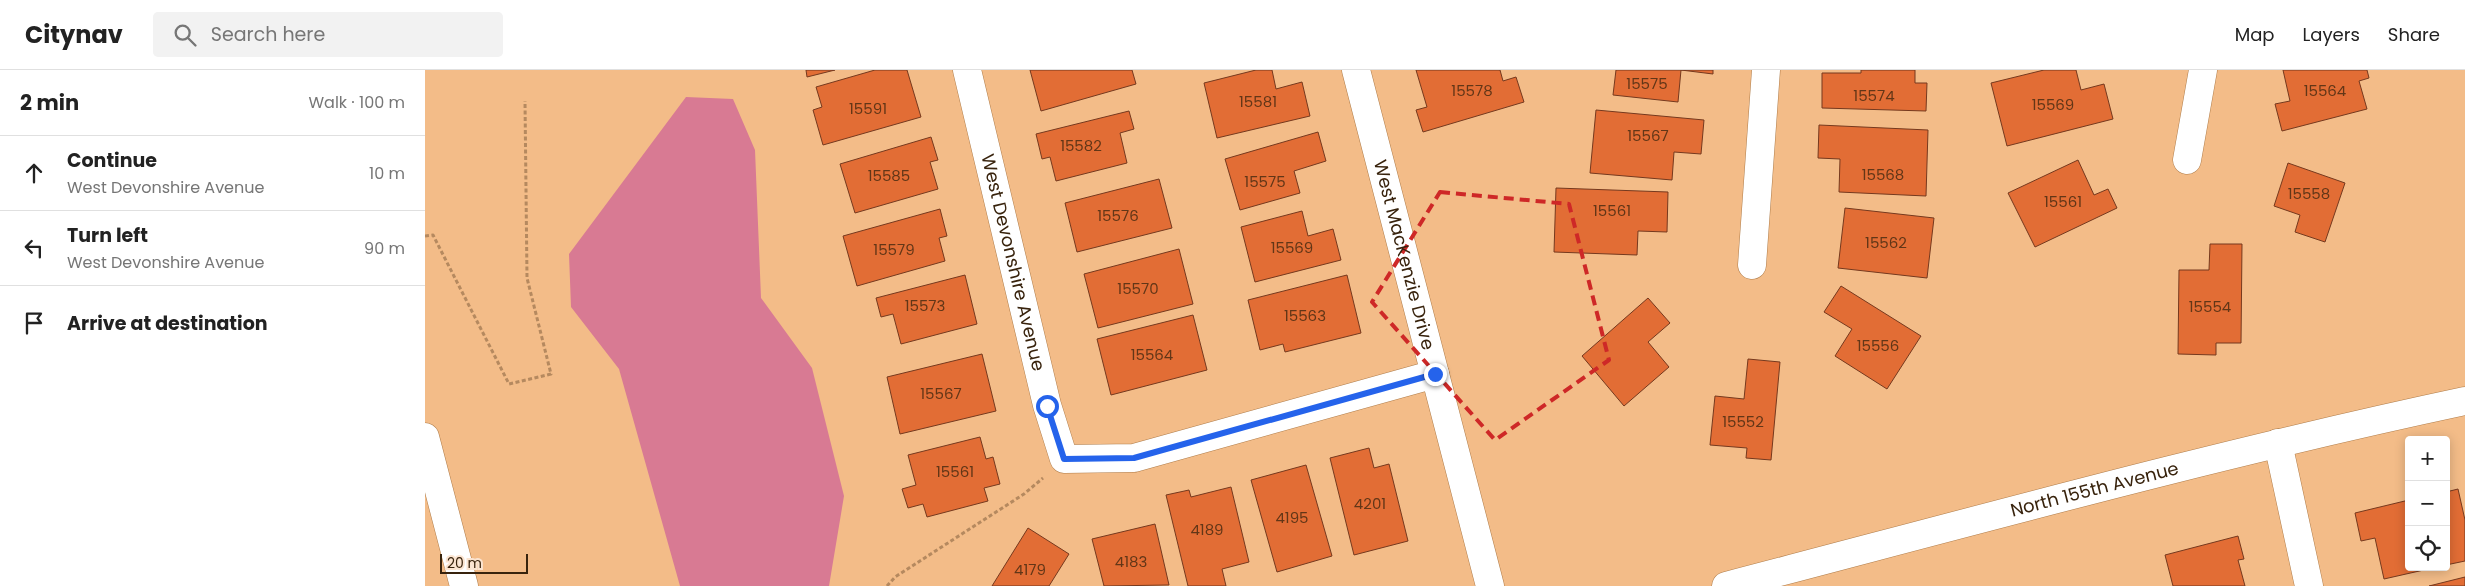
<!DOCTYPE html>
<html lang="en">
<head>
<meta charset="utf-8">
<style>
	body { margin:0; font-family:Poppins,sans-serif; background:#f2f2f2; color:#222 }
	.controls { position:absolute; right:15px; bottom:15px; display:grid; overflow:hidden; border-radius:5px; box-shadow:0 2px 12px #0003 }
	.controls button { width:45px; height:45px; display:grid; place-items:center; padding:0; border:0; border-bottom:1px solid #e0e0e0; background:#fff; color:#222; font:25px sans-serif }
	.scale { position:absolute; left:15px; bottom:12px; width:88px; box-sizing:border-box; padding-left:5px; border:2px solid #38230d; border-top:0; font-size:14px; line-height:18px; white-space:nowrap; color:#38230d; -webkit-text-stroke:4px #fbe4d0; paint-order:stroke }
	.stop { position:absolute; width:15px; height:15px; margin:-11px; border:4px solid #2563eb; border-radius:50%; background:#fff }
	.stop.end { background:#2563eb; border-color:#fff; box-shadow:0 1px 5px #0008 }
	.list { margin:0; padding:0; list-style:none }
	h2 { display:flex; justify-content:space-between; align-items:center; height:65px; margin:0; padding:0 20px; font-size:21px }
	h2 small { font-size:16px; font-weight:400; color:#767676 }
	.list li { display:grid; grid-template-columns:32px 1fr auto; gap:15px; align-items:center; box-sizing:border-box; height:75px; padding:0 20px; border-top:1px solid #e0e0e0 }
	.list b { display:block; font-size:19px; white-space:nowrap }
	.list p { margin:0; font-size:16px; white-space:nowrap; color:#767676 }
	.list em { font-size:16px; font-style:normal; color:#767676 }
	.icon { flex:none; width:28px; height:28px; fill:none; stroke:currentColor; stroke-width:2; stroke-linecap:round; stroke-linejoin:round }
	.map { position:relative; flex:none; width:2040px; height:516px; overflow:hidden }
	header { display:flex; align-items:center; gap:30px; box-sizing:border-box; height:70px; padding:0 25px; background:#fff; border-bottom:1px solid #e0e0e0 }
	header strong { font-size:24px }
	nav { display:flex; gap:28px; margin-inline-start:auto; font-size:18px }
	.search { width:350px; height:45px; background:#f2f2f2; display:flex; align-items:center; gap:12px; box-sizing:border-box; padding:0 18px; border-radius:5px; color:#767676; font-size:19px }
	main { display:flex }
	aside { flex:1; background:#fff }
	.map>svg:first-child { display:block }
	.green { fill:#d87a93 }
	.building { fill:#e26d35; stroke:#75391e }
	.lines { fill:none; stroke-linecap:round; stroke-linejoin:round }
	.street-casing { stroke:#af7c49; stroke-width:29 }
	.secondary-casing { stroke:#af7c49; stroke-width:29 }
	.path { stroke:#b5895f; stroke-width:3; stroke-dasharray:4 2.5; stroke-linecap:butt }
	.street { stroke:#fff; stroke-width:28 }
	.secondary { stroke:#fff; stroke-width:28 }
	.route { stroke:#2563eb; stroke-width:6 }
	.marked { fill:none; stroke:#ce2827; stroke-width:4; stroke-dasharray:10 6; stroke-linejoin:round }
	.labels { text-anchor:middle; stroke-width:5; stroke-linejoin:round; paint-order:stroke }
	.number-label { font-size:15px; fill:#623617 }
	.street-label { font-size:18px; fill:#38230d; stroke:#fbe4d0 }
</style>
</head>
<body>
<header>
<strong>Citynav</strong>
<div class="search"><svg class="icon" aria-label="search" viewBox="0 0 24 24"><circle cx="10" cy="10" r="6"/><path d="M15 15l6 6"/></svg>Search here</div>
<nav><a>Map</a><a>Layers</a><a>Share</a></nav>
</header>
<main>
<aside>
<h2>2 min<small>Walk · 100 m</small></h2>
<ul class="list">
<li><svg class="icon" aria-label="ahead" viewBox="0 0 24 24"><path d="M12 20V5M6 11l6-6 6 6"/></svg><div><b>Continue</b><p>West Devonshire Avenue</p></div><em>10 m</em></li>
<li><svg class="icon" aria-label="left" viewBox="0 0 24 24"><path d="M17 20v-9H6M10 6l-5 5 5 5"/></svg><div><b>Turn left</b><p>West Devonshire Avenue</p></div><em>90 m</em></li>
<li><svg class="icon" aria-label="arrive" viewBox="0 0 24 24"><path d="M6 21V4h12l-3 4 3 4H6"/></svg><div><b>Arrive at destination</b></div></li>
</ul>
</aside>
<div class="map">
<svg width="2040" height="516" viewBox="0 0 2040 516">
	<rect width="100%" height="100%" fill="#f3bc88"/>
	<path class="green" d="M261 27 308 29 330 80 336 228 387 298 419 426 404 516H255L194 299 146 237 144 184Z"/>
	<path class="building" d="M381 0H410L382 7Z
		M450 0H482L496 47 398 75 388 40 397 37 391 17Z
		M605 0H707L711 14 616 41Z
		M831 0H847L851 19 877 12 885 46 792 68 779 13Z
		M991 0H1075L1078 11 1091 7 1099 32 998 62 991 40 1002 37Z
		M1191 0H1288V4L1256 0 1253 32 1188 25Z
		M1436 0H1490V13H1502L1501 41 1397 38V3H1436Z
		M1619 0H1651L1656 20 1679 14 1688 49 1582 76 1566 13Z
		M1858 0H1942L1944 8 1934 11 1942 39 1857 61 1850 34 1865 31Z
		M1171 40 1279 50 1276 84 1249 82 1247 110 1165 103Z
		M704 41 709 59 695 63 702 93 631 111 625 87 617 89 611 64Z
		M1394 55 1503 60 1501 126 1414 122 1415 89 1393 88Z
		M893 62 901 91 869 101 875 123 815 140 800 89Z
		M506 67 513 90 505 92 513 119 430 143 415 94Z
		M1653 90 1669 125 1683 119 1692 138 1610 177 1583 123Z
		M1863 93 1920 113 1900 172 1870 162 1875 145 1849 136Z
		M734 109 747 158 652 182 640 133Z
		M1131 118 1243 122 1242 162 1213 161 1212 185 1129 182Z
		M1420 138 1509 148 1502 208 1413 198Z
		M515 139 522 166 514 168 520 191 432 216 418 166Z
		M877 141 883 166 908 159 916 190 830 212 816 157Z
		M1785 174H1817L1816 273H1791V285L1753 284 1754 200H1784Z
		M754 179 768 234 673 258 659 204Z
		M540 205 552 254 476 274 468 244 456 247 451 228Z
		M922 205 936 263 860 282 858 274 835 280 823 230Z
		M1416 216 1496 266 1462 319 1410 286 1427 259 1399 242Z
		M1223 228 1245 253 1223 272 1244 297 1199 336 1157 286Z
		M768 245 782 300 686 325 672 269Z
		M557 284 571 341 475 364 462 307Z
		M1323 289 1355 292 1346 390 1321 388 1322 378 1285 375 1290 326 1319 329Z
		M555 367 561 389 568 387 575 414 559 418 563 431 502 447 498 434 483 438 477 419 491 415 483 385Z
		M944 378 949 398 964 394 983 471 929 485 905 388Z
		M881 395 907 486 852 502 826 410Z
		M806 417 824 492 797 499 801 516H763L741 425 764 420 766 427Z
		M2033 419 2040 450V491L2021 495V422Z
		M1984 430V497H2012L1959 509 1950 468 1936 471 1930 443Z
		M730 454 744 515 679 516 667 469Z
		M603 458 644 484 624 516H567Z
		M1813 466 1819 489 1813 490 1820 516H1748L1740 485Z
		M2040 507V516H2004Z"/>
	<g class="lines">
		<g class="street-casing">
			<g id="street">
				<path id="s1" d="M542 0 622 335 639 389 709 388 1010 304"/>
				<path id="s2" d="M931 0 1065 516"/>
				<path d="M1762 90 1778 0"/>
				<path d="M1327 195 1341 0"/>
				<path d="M1853 373 1884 516"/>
			</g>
		</g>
		<g class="secondary-casing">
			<g id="secondary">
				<path d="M0 367 39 516"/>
				<path id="s3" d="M1301 516C1546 452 1791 384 2040 331"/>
			</g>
		</g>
		<path class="path" d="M0 166 8 165 84 314 126 304 102 208 100 31
			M462 516 470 507 599 424 618 408"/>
		<use href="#street" class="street"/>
		<use href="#secondary" class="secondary"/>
	</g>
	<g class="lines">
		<path class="route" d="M622 336 639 389 709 388 1010 304"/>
	</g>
	<path class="marked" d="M1015 122 1144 134 1184 290 1070 370 947 232Z"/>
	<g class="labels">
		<g class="number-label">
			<text x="1222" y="19">15575</text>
			<text x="1047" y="26">15578</text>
			<text x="1900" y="26">15564</text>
			<text x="1449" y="31">15574</text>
			<text x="833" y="37">15581</text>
			<text x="1628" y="40">15569</text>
			<text x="443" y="44">15591</text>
			<text x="1223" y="71">15567</text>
			<text x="656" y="81">15582</text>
			<text x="1458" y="110">15568</text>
			<text x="464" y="111">15585</text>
			<text x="840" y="117">15575</text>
			<text x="1884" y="129">15558</text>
			<text x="1638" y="137">15561</text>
			<text x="1187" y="146">15561</text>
			<text x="693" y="151">15576</text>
			<text x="1461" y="178">15562</text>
			<text x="867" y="183">15569</text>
			<text x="469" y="185">15579</text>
			<text x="713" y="224">15570</text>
			<text x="500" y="241">15573</text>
			<text x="1785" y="242">15554</text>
			<text x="880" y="251">15563</text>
			<text x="1453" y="281">15556</text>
			<text x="727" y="290">15564</text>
			<text x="516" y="329">15567</text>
			<text x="1318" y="357">15552</text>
			<text x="530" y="407">15561</text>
			<text x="945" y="439">4201</text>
			<text x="867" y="453">4195</text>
			<text x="782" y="465">4189</text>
			<text x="706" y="497">4183</text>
			<text x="605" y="505">4179</text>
		</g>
		<g class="street-label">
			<text dy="6" stroke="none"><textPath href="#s2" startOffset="191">West MacKenzie Drive</textPath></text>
			<text dy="6" stroke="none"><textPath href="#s1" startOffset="198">West Devonshire Avenue</textPath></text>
			<text dy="6" stroke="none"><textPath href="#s3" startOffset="381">North 155th Avenue</textPath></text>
		</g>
	</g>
</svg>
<div class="controls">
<button>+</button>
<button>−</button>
<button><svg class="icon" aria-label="locate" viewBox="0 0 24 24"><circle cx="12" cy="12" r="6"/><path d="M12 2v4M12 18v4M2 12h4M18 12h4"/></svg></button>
</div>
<div class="scale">20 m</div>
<div class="stop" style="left:622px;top:336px"></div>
<div class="stop end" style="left:1010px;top:304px"></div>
</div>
</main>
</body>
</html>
